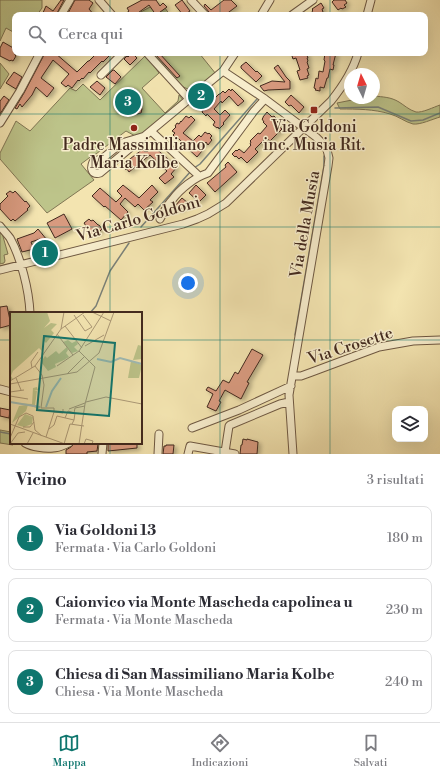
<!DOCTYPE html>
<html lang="it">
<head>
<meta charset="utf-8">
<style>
	body { margin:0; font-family:"Libre Bodoni",serif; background:#f7f7f7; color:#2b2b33 }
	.controls { position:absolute; right:12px; bottom:12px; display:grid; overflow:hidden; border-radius:8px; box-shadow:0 4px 16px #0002 }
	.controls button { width:36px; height:36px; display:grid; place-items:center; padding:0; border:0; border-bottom:1px solid #e1e1e2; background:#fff; color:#2b2b33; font:20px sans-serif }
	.compass { position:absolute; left:344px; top:68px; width:36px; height:36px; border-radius:50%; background:#fff; box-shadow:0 4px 16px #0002; rotate:355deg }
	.you { position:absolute; left:188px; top:283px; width:14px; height:14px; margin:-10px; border:3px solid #fff; border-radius:50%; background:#1a73e8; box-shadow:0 0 0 6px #1a73e833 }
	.badge { display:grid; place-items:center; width:26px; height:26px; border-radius:50%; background:#0f766e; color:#fff; font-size:13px; font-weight:700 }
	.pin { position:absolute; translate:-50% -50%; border:2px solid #fff; box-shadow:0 1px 4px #0006 }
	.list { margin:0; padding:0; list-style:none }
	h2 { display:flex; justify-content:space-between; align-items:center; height:52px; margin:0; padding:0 16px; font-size:17px }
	h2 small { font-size:13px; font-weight:400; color:#7c7c81 }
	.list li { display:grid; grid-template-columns:26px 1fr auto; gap:12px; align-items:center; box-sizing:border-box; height:64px; margin:0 8px 8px; padding:0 8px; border:1px solid #e1e1e2; border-radius:8px }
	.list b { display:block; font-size:15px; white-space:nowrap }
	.list p { margin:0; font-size:13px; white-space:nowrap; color:#7c7c81 }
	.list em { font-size:13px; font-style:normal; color:#7c7c81 }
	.icon { flex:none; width:22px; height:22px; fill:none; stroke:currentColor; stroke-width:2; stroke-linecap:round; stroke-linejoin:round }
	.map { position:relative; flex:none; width:440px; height:454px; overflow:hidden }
	.search { position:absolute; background:#fff; box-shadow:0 4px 16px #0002; left:12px; right:12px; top:12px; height:44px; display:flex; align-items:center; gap:10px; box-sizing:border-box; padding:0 14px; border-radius:8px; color:#7c7c81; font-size:15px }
	.sheet { height:268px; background:#fff }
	nav { display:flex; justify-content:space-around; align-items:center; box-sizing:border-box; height:56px; border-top:1px solid #e1e1e2; background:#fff; font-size:11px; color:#7c7c81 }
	nav a { display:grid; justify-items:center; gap:2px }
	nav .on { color:#0f766e }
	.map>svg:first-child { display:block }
	.green { fill:#bdc48a; stroke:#807654 }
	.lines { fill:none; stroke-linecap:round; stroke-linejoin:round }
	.stream { stroke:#7a8179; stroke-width:1.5 }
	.building { fill:#d89a7f; stroke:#42291e; filter:url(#shadow) }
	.minor-casing { stroke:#6e5842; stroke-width:9 }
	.minor { stroke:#f7edcc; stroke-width:7 }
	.grid { fill:none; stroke:#0f766e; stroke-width:1; stroke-opacity:0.55 }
	.poi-dot { fill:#8f2418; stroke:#f7edcc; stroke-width:1.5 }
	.labels { text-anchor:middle; stroke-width:3; stroke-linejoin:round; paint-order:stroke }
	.poi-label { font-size:16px; fill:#42291e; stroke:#f7edcc }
	.street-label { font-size:16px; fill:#42291e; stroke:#f7edcc }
	.inset-river { fill:none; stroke:#a0bcb6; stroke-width:2 }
	.inset-road { fill:none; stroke:#ac9976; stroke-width:1 }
	.view { fill:#0f766e; fill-opacity:0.15; stroke:#0f766e; stroke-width:2 }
	.inset-edge { fill:none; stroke:#42291e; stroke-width:2 }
</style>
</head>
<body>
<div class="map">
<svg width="440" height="454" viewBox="0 0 440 454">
	<defs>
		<filter id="shadow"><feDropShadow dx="3" dy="2" stdDeviation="2" flood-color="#0004"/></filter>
	</defs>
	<rect width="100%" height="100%" fill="#f3e4b0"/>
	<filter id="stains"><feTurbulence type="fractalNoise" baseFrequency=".005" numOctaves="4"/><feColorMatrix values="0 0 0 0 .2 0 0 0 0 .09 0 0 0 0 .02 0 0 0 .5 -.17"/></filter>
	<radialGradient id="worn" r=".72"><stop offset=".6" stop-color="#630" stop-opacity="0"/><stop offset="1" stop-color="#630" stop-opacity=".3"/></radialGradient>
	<path class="green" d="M0 0H42V8L37 15H15V33L6 28 0 41Z
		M150 7 165 8 170 15H135Z
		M150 53H199L216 74 210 79 195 87 192 89H188L181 86Z
		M146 55 159 73 142 88 165 113 178 101 179 95 183 100 141 136 137 137 126 131 96 154 93 155 81 164 94 180 47 213 0 159V153L16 121 30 131 70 88 76 91 83 84 100 100Z
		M0 63 9 74 0 89Z
		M374 96C383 97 391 97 399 102 404 105 409 110 416 112 422 113 434 107 440 105V117C433 119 420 125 413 124 405 122 398 116 390 114 374 109 357 109 340 109L337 103 362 98H374Z
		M0 233H2L8 254 4 255 5 261 4 263 0 264Z
		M0 430 11 432V443H14L13 445 0 443Z"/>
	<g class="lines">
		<path class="stream" d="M335 108 378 107 411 121 423 120 440 113
			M194 168 200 164 257 99
			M141 227 191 171
			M90 313 96 306 110 271 129 243
			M295 335 324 166V156
			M0 432 11 434"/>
	</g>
	<path class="building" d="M61 0H64L56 15H42L46 6 53 11Z
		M75 0H89L93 3 89 9 94 15H67Z
		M142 0H156L160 6 163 3 167 7 156 15 149 5 135 15H124L129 11 127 8Z
		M182 0 190 11 184 15H183L175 5Z
		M224 0H231L237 6 225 15H210L209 12 204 6 205 4 211 10Z
		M334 0H345L347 3 344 5 346 7 342 9 341 8 338 10 332 2Z
		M321 3 324 8 322 9 323 12 321 13 322 15H314L312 11 313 10 312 9Z
		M3 42 15 49V55L16 56 13 61 11 60 10 61 0 56V48Z
		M45 53H55L77 72 88 61H89L97 53H111L108 55 109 56 103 62 102 61 90 73 89 72 83 79 82 78 79 81 78 80 72 88 68 85 66 87 61 83 69 74 53 60 41 78 54 88 47 97 36 87 32 95 22 107 20 104 17 109 15 108 24 93Z
		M132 53 137 58 130 65 124 59 127 56 128 57Z
		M156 53H159L180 76 177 78 155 54Z
		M291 53H306L308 58H307L308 61 307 62 309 68 307 69 309 75 307 76 308 78 300 80 297 71 300 70 296 58 293 59Z
		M325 53H336L333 65H334L333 70 330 69 328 78H327L324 88 320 87V91L315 90 316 89 314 88 316 78 318 79 319 71 323 72 325 61 324 60Z
		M246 62 256 72 257 71 262 76 256 82 241 68V66Z
		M278 65 286 77 290 81V89L268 90 264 91 260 86 272 81 285 82 274 68Z
		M113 70H114L121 77 115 84 106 77Z
		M14 72 22 77 16 89 6 83Z
		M97 81 105 88 100 95 90 87Z
		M122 89H135L142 109 141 113 137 114 117 109 116 95Z
		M229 89 231 91 232 89 244 101 238 106 229 96 222 103 221 101 214 109 220 115 225 110 230 115 223 123 224 124 219 129 218 127 217 128 213 125 215 122 207 114 206 116 202 112 203 110H202L212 100H213L219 94H220L223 91 225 93Z
		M291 95 304 107 299 113 291 105 289 106 285 102Z
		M4 96 9 100 0 114V101Z
		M267 112 272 117 274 116 277 119 276 120 278 122 276 124 282 129 270 141 266 138 255 149 258 152 247 163 241 157 239 159 236 156 235 157 232 154 236 150 237 151 239 149 244 153 251 145 250 144 251 142 250 141 258 133 260 134 267 126 263 122H264L262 119 263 118V117Z
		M186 116 189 118 191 116 195 120 183 133 193 141 199 135 201 137 205 132 208 134 209 133 212 136 210 138 212 140 208 145 206 142 199 149 202 151 197 157 184 145V144L177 137 176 138 173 135 175 133 172 131 176 127 175 126 177 123 179 124 181 121V122Z
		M153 146 177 167 171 174 174 177 165 184 159 178 167 171 150 155 129 172 127 169 126 170 122 165 143 149 145 152 146 151 147 152Z
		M228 162 237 172 215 192 207 183 226 167 225 165Z
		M123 185 139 198 152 185 158 192 150 200 153 202 144 210 138 204 135 207 125 198 120 204 128 212 121 220 105 206 104 207 92 196 100 188 116 202 122 196 117 191Z
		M196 185 206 195 199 202 189 193Z
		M10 191 13 193 15 191 25 202 26 201 30 206 27 209 28 210 15 221 13 219 11 221 0 209V204L8 196 6 194Z
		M182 198 188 203 185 207 184 206 180 210 175 206Z
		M64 214 72 229 55 238 47 223Z
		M89 219 91 221 93 220 98 225H99L102 229 97 234V233L92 235 84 223Z
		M38 229 47 240 42 243 40 239 31 242 34 249 22 252 17 239 34 233Z
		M7 306 11 325 0 328V307Z
		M252 349 263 355 247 382 249 383 241 399 225 390 219 401 221 402 216 411 207 407 213 394 206 390 208 387 216 391 223 380 229 383 235 372 238 374Z
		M0 408 10 410 9 418 0 416Z
		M243 439 247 440V439L258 442 257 454H240L241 445H242Z
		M81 443 98 444 97 451 87 452V454H66V450L71 447 74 444Z
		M108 443H137V448L108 451Z
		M166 445H174L173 454H163L164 446H166Z"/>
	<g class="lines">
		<g class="minor-casing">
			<path id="minor" d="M99 0 112 15
				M191 0 205 15
				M61 15 70 0
				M261 15 270 0
				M292 15 313 0
				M367 15 371 0
				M147 53 189 99
				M223 71 265 99 316 137 322 143 327 150 329 158 328 166 289 395 293 454
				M101 75 123 53
				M0 123 20 91 40 53
				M151 131 199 176
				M145 136 125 142 119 145 103 158 93 162C90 169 92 175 100 173L223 71 235 53
				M160 219C164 212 167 205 172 200 180 189 195 177 208 173L254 111 265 99
				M0 226C3 230 7 234 10 238 21 258 29 290 30 313
				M0 270 183 224 197 219 208 214 226 203 331 101C343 86 353 71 358 53
				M293 376H301L312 372 379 347 413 341 440 340
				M0 389 11 392
				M192 428 239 410 291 386
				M25 443C32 447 45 449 53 448 59 448 64 445 69 443
				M225 452 229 426 230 425 280 404 289 402
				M102 454 103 443
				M158 454 159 434
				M188 454 190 446 235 454"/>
		</g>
		<use href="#minor" class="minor"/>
	</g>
	<path class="grid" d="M110 0V15M220 0V15M330 0V15M110 53V313M220 53V454M330 53V454M0 114H440M0 227H440M0 340H11M141 340H440M110 443V454"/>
	<g class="poi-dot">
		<rect x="310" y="106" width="8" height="8" rx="2"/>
		<circle cx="134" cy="128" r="4"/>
	</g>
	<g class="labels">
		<g class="poi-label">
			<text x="314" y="132">Via Goldoni<tspan x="314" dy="18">inc. Musia Rit.</tspan></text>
			<text x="134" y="150">Padre Massimiliano<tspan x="134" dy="18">Maria Kolbe</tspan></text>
		</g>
		<g class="street-label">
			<text transform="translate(138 218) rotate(-16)" y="6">Via Carlo Goldoni</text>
			<text transform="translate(304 224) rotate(-80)" y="6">Via della Musia</text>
			<text transform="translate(350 345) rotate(-18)" y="6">Via Crosette</text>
		</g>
	</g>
	<g transform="translate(10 312)">
		<rect width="132" height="132" fill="#f3e4b0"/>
		<path d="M0 0H37L40 9 34 16 41 11 47 12 41 18 44 21 36 31 34 29 32 39 29 36 3 59 1 64 3 67 0 69ZM58 28 62 31 66 29 68 32 64 35 68 39 62 41 53 30ZM128 33 132 34V47L123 48ZM57 35 58 38 56 41 59 45 62 43 54 48 45 52 46 55 38 59 31 50 35 44 37 46 46 39 49 42ZM121 49 132 53 129 66H118ZM27 75 28 78 24 79H27L25 93 30 95 29 97 18 93 16 99 2 111 9 94 16 93 6 91 22 92 23 76ZM15 102 23 105 22 112 14 115 7 113Z" fill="#bdc48a"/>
		<path class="inset-river" d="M87 47 101 50 110 46 132 52M0 90 30 95M36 95 42 79 51 66"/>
		<path class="inset-road" d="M82 0 101 9M64 3 75 19 82 15M73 3 82 15M55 14 72 36M51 17 54 0M47 22 63 43M75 34 94 23M69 39 85 55 75 92 69 132M25 54 32 63 34 73 31 96H44V100M47 54 69 39 94 0M22 56 21 50 28 40M57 62 75 44M6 66 11 78M0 69 25 54 51 17 75 0M0 72 67 60 89 41 104 0M0 80 14 78M0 84 18 87M76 90 96 85 132 92M59 97 75 91M44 100 53 101V97M64 101 65 96 75 94M55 106 58 99 65 101 64 108M0 112 55 132M13 115H20L24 110M39 117 44 113 47 104 64 108 62 112M36 125 44 100M0 126 9 105 16 101 23 104 25 118 32 124M0 132 8 121 15 120M17 132 23 121M54 132 60 112 74 114M74 132 76 127 83 129 82 132"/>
		<path class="view" d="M34 24 105 31 99 104 27 98Z"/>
		<rect width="132" height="132" class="inset-edge"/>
	</g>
	<rect width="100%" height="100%" filter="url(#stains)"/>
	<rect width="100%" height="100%" fill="url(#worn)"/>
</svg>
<div class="controls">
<button><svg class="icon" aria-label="layers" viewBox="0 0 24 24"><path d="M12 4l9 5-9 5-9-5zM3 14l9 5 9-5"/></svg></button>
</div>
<svg class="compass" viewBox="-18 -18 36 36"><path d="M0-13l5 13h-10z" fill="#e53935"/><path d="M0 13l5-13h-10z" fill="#7c7c81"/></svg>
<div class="you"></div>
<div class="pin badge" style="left:45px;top:253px">1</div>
<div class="pin badge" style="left:201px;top:96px">2</div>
<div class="pin badge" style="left:128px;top:102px">3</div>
<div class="search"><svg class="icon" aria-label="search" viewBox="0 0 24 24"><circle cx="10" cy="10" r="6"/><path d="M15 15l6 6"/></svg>Cerca qui</div>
</div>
<section class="sheet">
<h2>Vicino<small>3 risultati</small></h2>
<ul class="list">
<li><span class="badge">1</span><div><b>Via Goldoni 13</b><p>Fermata · Via Carlo Goldoni</p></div><em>180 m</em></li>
<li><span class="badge">2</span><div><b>Caionvico via Monte Mascheda capolinea u</b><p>Fermata · Via Monte Mascheda</p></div><em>230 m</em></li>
<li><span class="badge">3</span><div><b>Chiesa di San Massimiliano Maria Kolbe</b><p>Chiesa · Via Monte Mascheda</p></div><em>240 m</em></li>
</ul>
</section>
<nav>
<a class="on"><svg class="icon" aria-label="map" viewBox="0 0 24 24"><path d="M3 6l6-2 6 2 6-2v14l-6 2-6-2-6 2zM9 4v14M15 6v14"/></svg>Mappa</a>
<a><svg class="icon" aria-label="directions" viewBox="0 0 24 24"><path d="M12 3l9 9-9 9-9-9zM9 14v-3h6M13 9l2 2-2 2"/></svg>Indicazioni</a>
<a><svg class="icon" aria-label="saved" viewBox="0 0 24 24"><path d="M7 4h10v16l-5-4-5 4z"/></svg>Salvati</a>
</nav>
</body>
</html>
